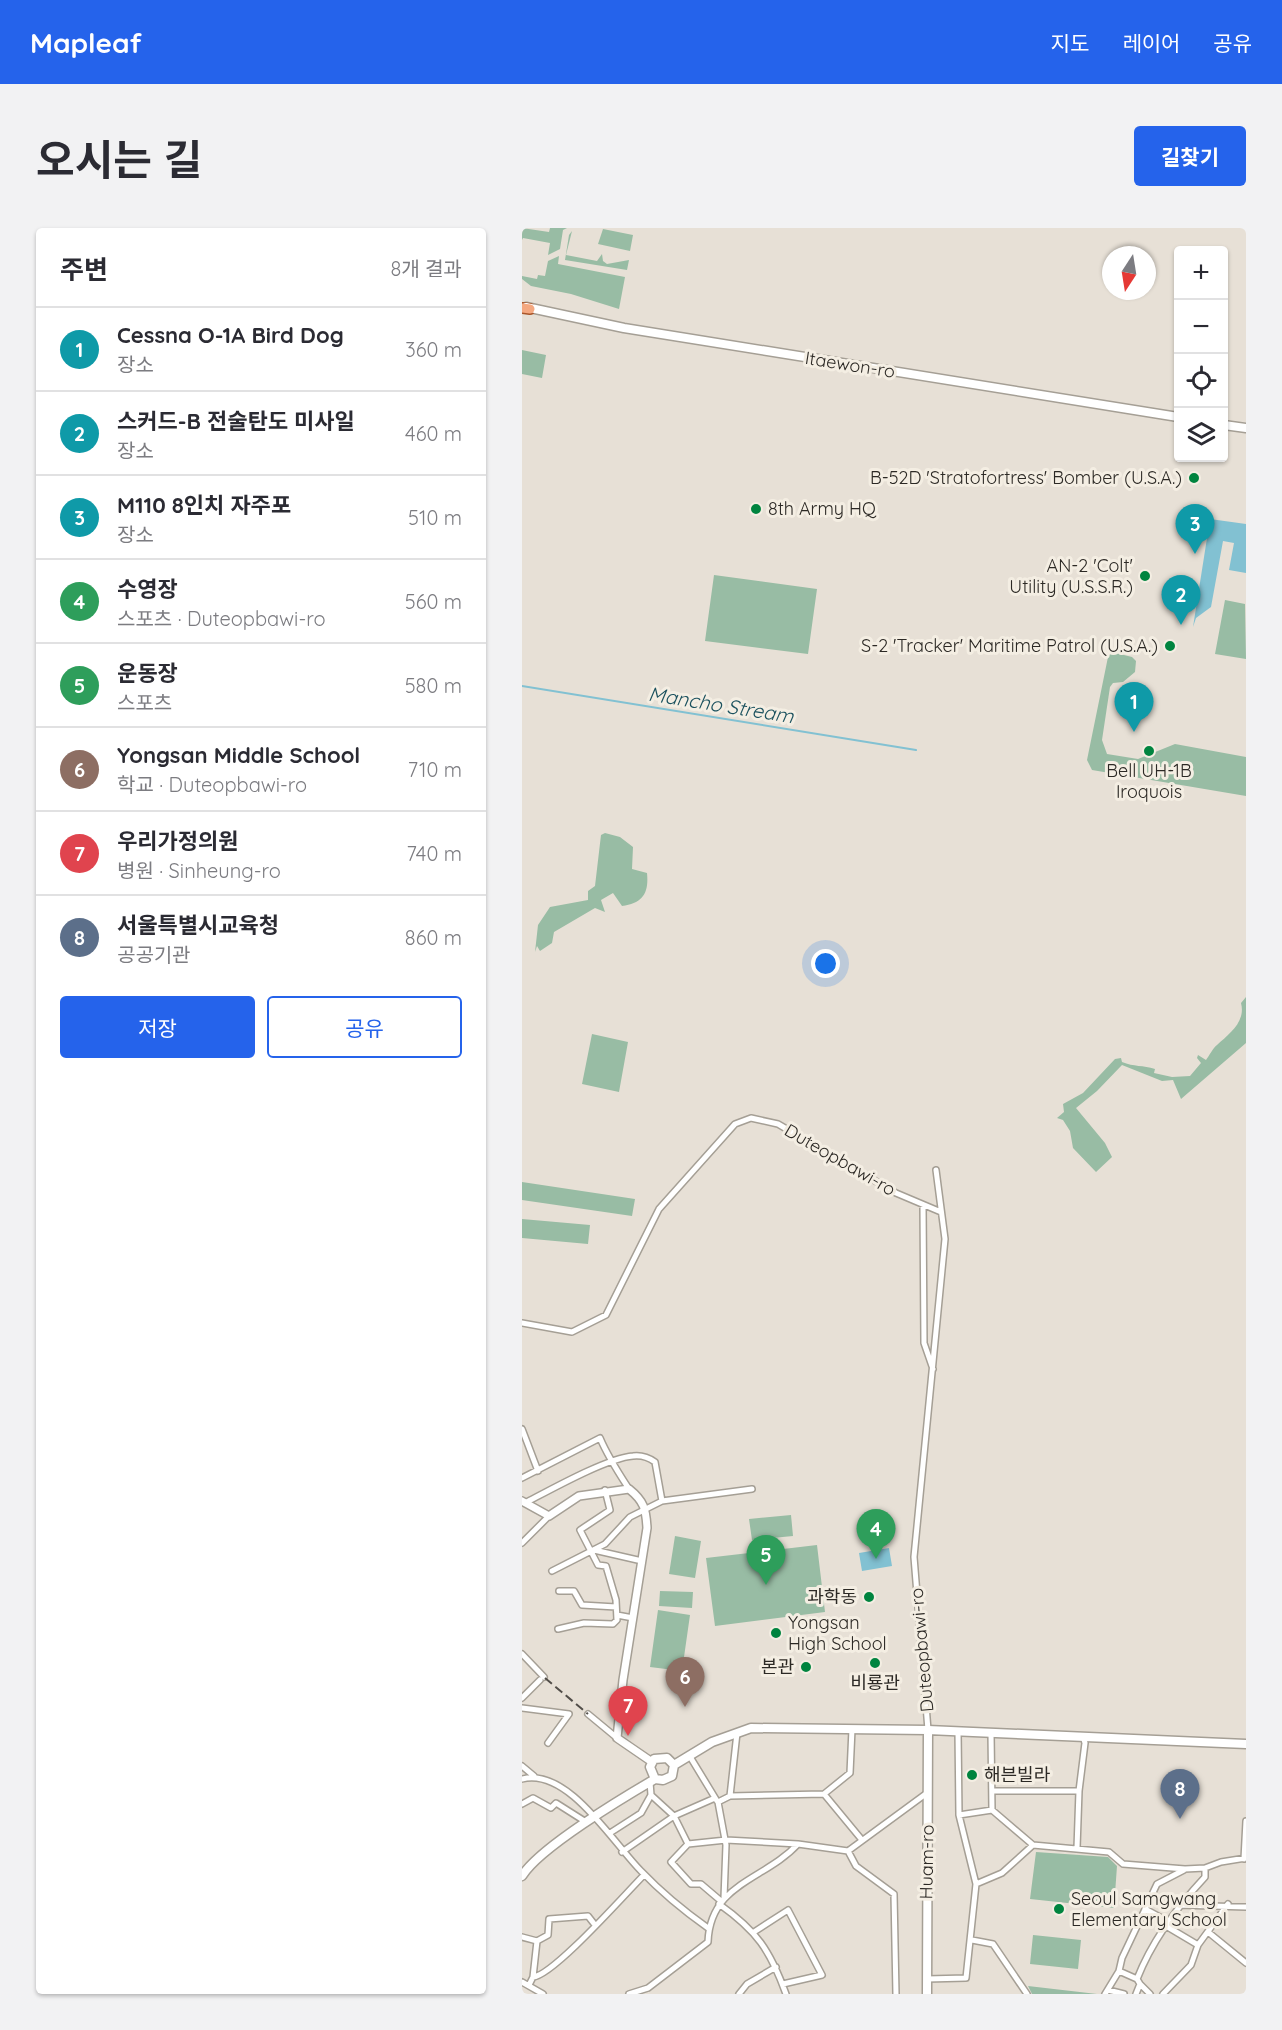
<!DOCTYPE html>
<html lang="ko">
<head>
<meta charset="utf-8">
<style>
	body { margin:0; font-family:Quicksand,"Noto Sans KR",sans-serif; background:#f2f2f3; color:#2b2b33 }
	.controls { position:absolute; right:18px; top:18px; display:grid; overflow:hidden; border-radius:6px; box-shadow:0 2px 4px #0004 }
	.controls button { width:54px; height:54px; display:grid; place-items:center; padding:0; border:0; border-bottom:2px solid #e1e1e2; background:#fff; color:#2b2b33; font:30px sans-serif }
	.compass { position:absolute; left:580px; top:18px; width:54px; height:54px; border-radius:50%; background:#fff; box-shadow:0 2px 4px #0004; rotate:192deg }
	.you { position:absolute; left:304px; top:736px; width:21px; height:21px; margin:-15px; border:4px solid #fff; border-radius:50%; background:#1a73e8; box-shadow:0 0 0 9px #1a73e833 }
	.badge { display:grid; place-items:center; width:39px; height:39px; border-radius:50%; background:#2563eb; color:#fff; font-size:20px; font-weight:700 }
	.pin { position:absolute; translate:-50% -50px; filter:drop-shadow(0 2px 3px #0008) }
	.pin::after { content:''; position:absolute; top:32px; width:21px; height:18px; background:inherit; clip-path:polygon(0 0,100% 0,50% 100%) }
	.list { margin:0; padding:0; list-style:none }
	h2 { display:flex; justify-content:space-between; align-items:center; height:78px; margin:0; padding:0 24px; font-size:26px }
	h2 small { font-size:20px; font-weight:400; color:#7c7c81 }
	.list li { display:grid; grid-template-columns:39px 1fr auto; gap:18px; align-items:center; box-sizing:border-box; height:84px; padding:0 24px; border-top:2px solid #e1e1e2 }
	.list b { display:block; font-size:22px; white-space:nowrap }
	.list p { margin:0; font-size:20px; white-space:nowrap; color:#7c7c81 }
	.list em { font-size:20px; font-style:normal; color:#7c7c81 }
	.actions { display:flex; gap:12px; padding:18px 24px }
	.actions a { flex:1; padding:14px 0; border:2px solid #2563eb; border-radius:6px; text-align:center; font-size:21px; color:#2563eb }
	.actions .main { background:#2563eb; color:#fff }
	.icon { flex:none; width:33px; height:33px; fill:none; stroke:currentColor; stroke-width:2; stroke-linecap:round; stroke-linejoin:round }
	.map { position:relative; flex:none; width:724px; height:1766px; overflow:hidden; border-radius:6px }
	header { display:flex; align-items:center; gap:36px; box-sizing:border-box; height:84px; padding:0 30px; background:#2563eb; color:#fff }
	header strong { font-size:28px }
	nav { display:flex; gap:33px; margin-inline-start:auto; font-size:21px }
	.intro { display:flex; align-items:center; justify-content:space-between; box-sizing:border-box; height:144px; padding:0 36px }
	h1 { margin:0; font-size:42px }
	.button { padding:15px 27px; border-radius:6px; background:#2563eb; color:#fff; font-size:21px; font-weight:700 }
	main { display:flex; gap:36px; padding:0 36px }
	aside { flex:1; background:#fff; border-radius:6px; box-shadow:0 2px 4px #0004 }
	.map>svg:first-child { display:block }
	.green { fill:#98bca4 }
	.water { fill:#82c1d2 }
	.lines { fill:none; stroke-linecap:round; stroke-linejoin:round }
	.stream { stroke:#82c1d2; stroke-width:2 }
	.minor-casing { stroke:#a59f95; stroke-width:8 }
	.tertiary-casing { stroke:#a59f95; stroke-width:10 }
	.secondary-casing { stroke:#a59f95; stroke-width:11 }
	.primary-casing { stroke:#a9562a; stroke-width:12 }
	.minor { stroke:#fff; stroke-width:5 }
	.tertiary { stroke:#fff; stroke-width:7 }
	.secondary { stroke:#fff; stroke-width:8 }
	.primary { stroke:#f4a880; stroke-width:9 }
	.rail { stroke:#524e49; stroke-width:2; stroke-dasharray:9 4.5; stroke-linecap:butt }
	.poi-dot { fill:#00843f; stroke:#f4eee3; stroke-width:2 }
	.labels { text-anchor:middle; stroke-width:6; stroke-linejoin:round; paint-order:stroke }
	.street-label { font-size:18px; fill:#2c2925; stroke:#f4eee3 }
	.poi-label { font-size:18px; fill:#2c2925; stroke:#f4eee3; text-anchor:end }
	.water-label { font-size:20px; font-style:italic; fill:#1b515e; stroke:#f4eee3 }
</style>
</head>
<body>
<header>
<strong>Mapleaf</strong>
<nav><a>지도</a><a>레이어</a><a>공유</a></nav>
</header>
<div class="intro"><h1>오시는 길</h1><a class="button">길찾기</a></div>
<main>
<aside>
<h2>주변<small>8개 결과</small></h2>
<ul class="list">
<li><span class="badge" style="background:#0f9aa8">1</span><div><b>Cessna O-1A Bird Dog</b><p>장소</p></div><em>360 m</em></li>
<li><span class="badge" style="background:#0f9aa8">2</span><div><b>스커드-B 전술탄도 미사일</b><p>장소</p></div><em>460 m</em></li>
<li><span class="badge" style="background:#0f9aa8">3</span><div><b>M110 8인치 자주포</b><p>장소</p></div><em>510 m</em></li>
<li><span class="badge" style="background:#2e9e5b">4</span><div><b>수영장</b><p>스포츠 · Duteopbawi-ro</p></div><em>560 m</em></li>
<li><span class="badge" style="background:#2e9e5b">5</span><div><b>운동장</b><p>스포츠</p></div><em>580 m</em></li>
<li><span class="badge" style="background:#8d6e63">6</span><div><b>Yongsan Middle School</b><p>학교 · Duteopbawi-ro</p></div><em>710 m</em></li>
<li><span class="badge" style="background:#e0444e">7</span><div><b>우리가정의원</b><p>병원 · Sinheung-ro</p></div><em>740 m</em></li>
<li><span class="badge" style="background:#5c6f8a">8</span><div><b>서울특별시교육청</b><p>공공기관</p></div><em>860 m</em></li>
</ul>
<div class="actions"><a class="main">저장</a><a>공유</a></div>
</aside>
<div class="map">
<svg width="724" height="1766" viewBox="0 0 724 1766">
	<rect width="100%" height="100%" fill="#e7e0d6"/>
	<path class="green" d="M0 0 27 4 28 0H45L41 2 38 21 26 27 28 15 1 10 0 12Z
		M81 1 111 7 108 23 76 16Z
		M50 3 44 27 75 33 80 26 81 33 85 36 107 32 105 42 43 32 47 7Z
		M37 28 36 36 103 49 97 81 49 66 9 58 0 51V48L15 51 16 47 23 48 26 33Z
		M0 122 24 127 20 150 0 146Z
		M192 347 295 361 286 426 183 413Z
		M703 372 723 376 724 431 693 426Z
		M590 424 610 429 614 433 613 444 601 454 591 455 588 459 580 512 585 526 616 531 653 516 724 529V568L570 542 565 532 586 429Z
		M83 605 98 609 111 619 110 641 125 645C127 665 121 675 100 678L91 665 79 672 83 684 73 680 32 704 30 715 18 723 15 718 13 724 16 697 28 679 66 672V663L73 658 79 607Z
		M724 769V815L659 871 651 852 640 853 600 837 575 863 554 880 583 915 590 929 574 944 551 920 548 903 541 892 535 890 542 884 541 876 561 865 593 831 599 830 600 834C612 839 621 837 633 841L632 845 650 849 668 848 679 835 675 830 676 827 684 832C687 828 691 820 695 817 707 806 724 794 719 775Z
		M70 806 106 814 97 864 60 856Z
		M0 954 113 971 110 988 0 972Z
		M0 991 68 997 66 1016 0 1010Z
		M269 1287 271 1308 230 1312 227 1291Z
		M153 1308 179 1313 173 1350 147 1346Z
		M295 1317 303 1384 193 1398 184 1330Z
		M138 1363 171 1364 170 1380 137 1378Z
		M136 1382 168 1387 160 1443 128 1439Z
		M514 1624 586 1629 595 1638 592 1680 508 1671Z
		M511 1707 559 1712 556 1741 508 1736Z
		M506 1758 575 1766H510Z"/>
	<path class="water" d="M688 291 724 296V345L707 342 712 315 701 313 689 379 674 390 671 399Z
		M367 1320 370 1338 340 1343 337 1325Z"/>
	<g class="lines">
		<path class="stream" d="M0 458 394 522"/>
		<g class="minor-casing">
			<path id="minor" d="M401 977 402 1115 411 1141
				M0 1095 50 1104 84 1087 137 981 213 896 229 890 256 896 374 965 419 984
				M0 1201 16 1243
				M0 1250 78 1210C86 1229 96 1244 107 1261
				M3 1275C28 1262 85 1230 111 1228 119 1227 126 1229 133 1234L140 1273
				M0 1315 27 1288
				M72 1322 120 1333
				M30 1343 83 1316 108 1289 140 1273 230 1261
				M37 1363H52L60 1377 94 1379
				M95 1387 111 1390
				M36 1401 62 1395 91 1396 95 1392 94 1372 84 1338 76 1337 58 1302 88 1282 83 1262
				M0 1426 22 1449
				M0 1470 18 1452
				M0 1480 47 1486 26 1515
				M66 1486 95 1510
				M406 1502 392 1329 423 1011 414 942
				M469 1505 470 1582
				M167 1527 195 1573
				M0 1538 12 1548
				M0 1551C46 1539 91 1615 119 1643 140 1665 162 1683 186 1700
				M128 1554 129 1567 152 1588 166 1616 149 1634 169 1656H179L199 1673
				M471 1563H557
				M302 1566 340 1612
				M208 1568 302 1566 328 1545 330 1501
				M0 1576 11 1570 29 1580 34 1575 64 1594
				M437 1587 470 1582 511 1617
				M88 1605 119 1585 129 1567
				M166 1616 204 1612 276 1616
				M555 1620 557 1563 563 1515 561 1508
				M326 1623 334 1638 372 1666 374 1766
				M100 1624 152 1588 193 1570
				M722 1631 724 1593
				M454 1656 480 1645 511 1617 587 1624 601 1636 663 1641 683 1640 699 1634 724 1630
				M202 1670 204 1617 196 1574 208 1568 215 1505
				M197 1676C235 1703 248 1722 264 1766
				M657 1677 724 1679
				M623 1681 647 1694
				M644 1698 676 1717
				M232 1704 266 1682 300 1747 261 1756
				M686 1704 724 1735
				M0 1709 15 1713
				M450 1712 471 1716 505 1766
				M597 1743 615 1751
				M11 1749 15 1713 26 1707 27 1691 66 1688 73 1697
				M405 1751 444 1750 454 1656 437 1587 436 1503
				M0 1754 21 1766
				M618 1756 628 1766
				M7 1757 11 1749C31 1748 104 1665 122 1647
				M586 1762 602 1766
				M107 1766 126 1760 186 1714C188 1655 243 1652 276 1616L326 1623 405 1565
				M217 1766 225 1756 254 1739
				M583 1766 597 1743 600 1730 635 1656 662 1642
				M614 1766 618 1756 615 1751C630 1713 655 1679 683 1649V1640
				M641 1766 669 1737 676 1717 706 1676"/>
		</g>
		<g class="tertiary-casing">
			<path id="tertiary" d="M0 1273 27 1288 57 1268 107 1261C122 1273 124 1281 125 1300L101 1452 95 1510 130 1534"/>
		</g>
		<g class="secondary-casing">
			<path id="secondary" d="M4 79 102 100 656 189
				M702 197 724 200
				M152 1537 190 1514 229 1500 406 1502 724 1516
				M133 1551 128 1539 132 1531 145 1530 152 1537
				M0 1648C17 1620 102 1569 133 1551L141 1552 150 1548 152 1537
				M405 1766 406 1502"/>
		</g>
		<g class="primary-casing">
			<path id="primary" d="M0 80 8 81"/>
		</g>
		<use href="#minor" class="minor"/>
		<use href="#tertiary" class="tertiary"/>
		<use href="#secondary" class="secondary"/>
		<use href="#primary" class="primary"/>
		<path class="rail" d="M23 1450 66 1486"/>
	</g>
	<g class="poi-dot">
		<circle cx="672" cy="250" r="6"/>
		<circle cx="234" cy="281" r="6"/>
		<circle cx="623" cy="348" r="6"/>
		<circle cx="648" cy="418" r="6"/>
		<circle cx="627" cy="523" r="6"/>
		<circle cx="347" cy="1369" r="6"/>
		<circle cx="254" cy="1405" r="6"/>
		<circle cx="353" cy="1435" r="6"/>
		<circle cx="284" cy="1439" r="6"/>
		<circle cx="450" cy="1547" r="6"/>
		<circle cx="537" cy="1681" r="6"/>
	</g>
	<g class="labels">
		<g class="street-label">
			<text transform="translate(328 137) rotate(9)" y="6">Itaewon-ro</text>
			<text transform="translate(318 932) rotate(30)" y="6">Duteopbawi-ro</text>
			<text transform="translate(400 1422) rotate(-95)" y="6">Duteopbawi-ro</text>
			<text transform="translate(405 1634) rotate(-89)" y="6">Huam-ro</text>
		</g>
		<g class="poi-label">
			<text x="660" y="256">B-52D 'Stratofortress' Bomber (U.S.A.)</text>
			<text x="246" y="287" text-anchor="start">8th Army HQ</text>
			<text x="611" y="344">AN-2 'Colt'<tspan x="611" dy="21">Utility (U.S.S.R.)</tspan></text>
			<text x="636" y="424">S-2 'Tracker' Maritime Patrol (U.S.A.)</text>
			<text x="627" y="549" text-anchor="middle">Bell UH-1B<tspan x="627" dy="21">Iroquois</tspan></text>
			<text x="335" y="1375">과학동</text>
			<text x="266" y="1401" text-anchor="start">Yongsan<tspan x="266" dy="21">High School</tspan></text>
			<text x="272" y="1445">본관</text>
			<text x="353" y="1461" text-anchor="middle">비룡관</text>
			<text x="462" y="1553" text-anchor="start">해븐빌라</text>
			<text x="549" y="1677" text-anchor="start">Seoul Samgwang<tspan x="549" dy="21">Elementary School</tspan></text>
		</g>
		<g class="water-label">
			<text transform="translate(199 477) rotate(9)" y="7">Mancho Stream</text>
		</g>
	</g>
</svg>
<div class="controls">
<button>+</button>
<button>−</button>
<button><svg class="icon" aria-label="locate" viewBox="0 0 24 24"><circle cx="12" cy="12" r="6"/><path d="M12 2v4M12 18v4M2 12h4M18 12h4"/></svg></button>
<button><svg class="icon" aria-label="layers" viewBox="0 0 24 24"><path d="M12 4l9 5-9 5-9-5zM3 14l9 5 9-5"/></svg></button>
</div>
<svg class="compass" viewBox="-18 -18 36 36"><path d="M0-13l5 13h-10z" fill="#e53935"/><path d="M0 13l5-13h-10z" fill="#7c7c81"/></svg>
<div class="you"></div>
<div class="pin badge" style="left:612px;top:504px;background:#0f9aa8">1</div>
<div class="pin badge" style="left:659px;top:397px;background:#0f9aa8">2</div>
<div class="pin badge" style="left:673px;top:326px;background:#0f9aa8">3</div>
<div class="pin badge" style="left:354px;top:1331px;background:#2e9e5b">4</div>
<div class="pin badge" style="left:244px;top:1357px;background:#2e9e5b">5</div>
<div class="pin badge" style="left:163px;top:1479px;background:#8d6e63">6</div>
<div class="pin badge" style="left:106px;top:1508px;background:#e0444e">7</div>
<div class="pin badge" style="left:658px;top:1591px;background:#5c6f8a">8</div>
</div>
</main>
</body>
</html>
